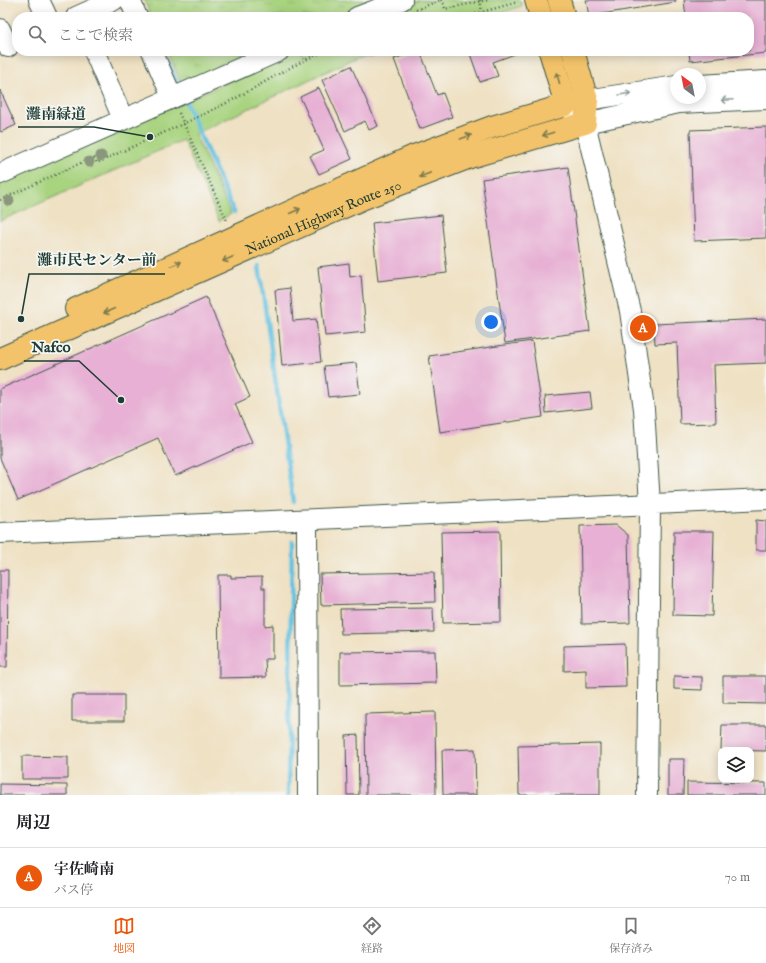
<!DOCTYPE html>
<html lang="ja">
<head>
<meta charset="utf-8">
<style>
	body { margin:0; font-family:"IM FELL English","Noto Serif JP",serif; background:#f2f2f2; color:#202124 }
	.controls { position:absolute; right:12px; bottom:12px; display:grid; overflow:hidden; border-radius:8px; box-shadow:0 2px 10px #0003 }
	.controls button { width:36px; height:36px; display:grid; place-items:center; padding:0; border:0; border-bottom:1px solid #e0e0e0; background:#fff; color:#202124; font:20px sans-serif }
	.compass { position:absolute; left:670px; top:68px; width:36px; height:36px; border-radius:50%; background:#fff; box-shadow:0 2px 10px #0003; rotate:328deg }
	.you { position:absolute; left:491px; top:322px; width:14px; height:14px; margin:-10px; border:3px solid #fff; border-radius:50%; background:#1a73e8; box-shadow:0 0 0 6px #1a73e833 }
	.badge { display:grid; place-items:center; width:26px; height:26px; border-radius:50%; background:#ea580c; color:#fff; font-size:13px; font-weight:700 }
	.pin { position:absolute; translate:-50% -50%; border:2px solid #fff; box-shadow:0 1px 4px #0006 }
	.list { margin:0; padding:0; list-style:none }
	h2 { display:flex; justify-content:space-between; align-items:center; height:52px; margin:0; padding:0 16px; font-size:17px }
	h2 small { font-size:13px; font-weight:400; color:#757577 }
	.list li { display:grid; grid-template-columns:26px 1fr auto; gap:12px; align-items:center; box-sizing:border-box; height:60px; padding:0 16px; border-top:1px solid #e0e0e0 }
	.list b { display:block; font-size:15px; white-space:nowrap }
	.list p { margin:0; font-size:13px; white-space:nowrap; color:#757577 }
	.list em { font-size:13px; font-style:normal; color:#757577 }
	.icon { flex:none; width:22px; height:22px; fill:none; stroke:currentColor; stroke-width:2; stroke-linecap:round; stroke-linejoin:round }
	.map { position:relative; flex:none; width:766px; height:795px; overflow:hidden }
	.search { position:absolute; background:#fff; box-shadow:0 2px 10px #0003; left:12px; right:12px; top:12px; height:44px; display:flex; align-items:center; gap:10px; box-sizing:border-box; padding:0 14px; border-radius:16px; color:#757577; font-size:15px }
	.sheet { height:112px; background:#fff }
	nav { display:flex; justify-content:space-around; align-items:center; box-sizing:border-box; height:56px; border-top:1px solid #e0e0e0; background:#fff; font-size:11px; color:#757577 }
	nav a { display:grid; justify-items:center; gap:2px }
	nav .on { color:#ea580c }
	.map>svg:first-child { display:block }
	.grass { fill:url(#grass-tufts); stroke:#64885a }
	.green { fill:#a8d37f; stroke:#64885a }
	.lines { fill:none; stroke-linecap:round; stroke-linejoin:round }
	.stream { stroke:#63c1e1; stroke-width:4.5 }
	.building { fill:#e7b0d4 }
	.minor-casing { stroke:#3e5649; stroke-width:22 }
	.highway-casing { stroke:#3e5649; stroke-width:24 }
	.path { stroke:#3e5649; stroke-width:2.5; stroke-dasharray:1 3; stroke-linecap:butt }
	.minor { stroke:#fff; stroke-width:20 }
	.highway { stroke:#f2c36a; stroke-width:22 }
	.path-bridge { stroke:#3e5649; stroke-width:2.5; stroke-dasharray:1 3; stroke-linecap:butt }
	.tree { fill:#8b977d }
	.oneway { stroke:#7e794c }
	.oneway2 { stroke:#8f9e9a }
	.labels { text-anchor:middle; stroke-width:3.5; stroke-linejoin:round; paint-order:stroke }
	.street-label { font-size:14px; fill:#1f3d34; stroke:#f6f6f2 }
	.leader { fill:none; stroke:#1f3d34; stroke-width:1.5 }
	.callout-dot { fill:#1f3d34; stroke:#f6f6f2; stroke-width:1.5 }
	.callout-label { font-size:15px; text-anchor:middle; font-weight:bold; fill:#1f3d34; stroke:#f6f6f2; stroke-width:3.5; stroke-linejoin:round; paint-order:stroke }
</style>
</head>
<body>
<div class="map">
<svg width="766" height="795" viewBox="0 0 766 795">
	<defs>
		<pattern id="grass-tufts" width="24" height="20" patternUnits="userSpaceOnUse"><rect width="24" height="20" fill="#a8d37f"/><path d="M3 7l-1-3M5 7V3M7 7l1-3M15 17l-1-3M17 17v-4M19 17l1-3" fill="none" stroke="#90b66e"/></pattern>
	</defs>
	<rect width="100%" height="100%" fill="#f6f6f2"/>
	<filter id="ink" filterUnits="userSpaceOnUse"><feTurbulence type="fractalNoise" baseFrequency=".025" numOctaves="2"/><feDisplacementMap in="SourceGraphic" scale="8" xChannelSelector="R" yChannelSelector="G"/><feConvolveMatrix kernelMatrix="1 2 1 2 8 2 1 2 1" color-interpolation-filters="sRGB"/></filter>
	<filter id="wash" filterUnits="userSpaceOnUse"><feTurbulence type="fractalNoise" baseFrequency=".012" numOctaves="4" result="noise"/><feDisplacementMap in="SourceGraphic" scale="16" xChannelSelector="R" yChannelSelector="G"/><feGaussianBlur stdDeviation="0.9" result="paint"/><feColorMatrix in="noise" values="0 0 0 0 0 0 0 0 0 0 0 0 0 0 0 0 0 1.4 0 .05"/><feComposite in="paint" operator="in"/></filter>
	<g filter="url(#wash)">
		<rect width="100%" height="100%" fill="#efe1c3"/>
		<path class="grass" d="M144 0H371L373 3 339 17H151Z
			M167 51H265L184 89Z"/>
		<path class="green" d="M420 0H520L522 6 487 17H379Z
			M298 51H376L359 56 195 134 231 214 219 221 183 140 0 221V183Z"/>
		<g class="lines">
			<path class="stream" d="M168 63 180 90
				M184 98 234 212
				M259 266 293 502
				M288 795 292 542"/>
		</g>
		<g id="blocks">
			<path class="building" d="M586 0H676V2L589 16Z
				M684 0H766V53L690 61 689 51H749V17H686Z
				M416 51H420L437 95 443 93 452 117 420 129 394 59Z
				M469 51H523L493 62 498 76 480 82Z
				M351 66 378 126 369 130 365 121 345 131 322 80Z
				M319 88 352 159 319 174 310 156 324 150 300 97Z
				M0 90 16 125 1 132 0 131Z
				M766 127V238L694 241 690 130Z
				M568 167 590 331 505 343 482 179Z
				M441 215 447 273 378 281 372 223Z
				M349 263 350 277 361 275 366 332 325 336 318 267Z
				M290 288 293 321 316 319 321 362 282 366 275 290Z
				M206 297 250 397 235 404 252 442 175 476 158 438 18 500 0 458V389Z
				M766 319V363L714 365 716 423 680 424 677 343 655 344 654 324Z
				M532 341 543 417 440 432 429 356Z
				M356 363 360 394 328 397 324 366Z
				M590 392 592 408 546 413 545 396Z
				M756 520 766 521V550H756Z
				M616 525 628 535 630 623 582 624 580 526Z
				M500 531 501 622 443 623 441 532Z
				M674 531H714L712 616 673 615Z
				M0 570H8L7 667H0Z
				M434 572 435 602 321 605 320 574Z
				M218 575H231V578L262 577V588H265V626L273 625V659H265L266 677 219 678Z
				M433 608 434 632 341 634 340 609Z
				M625 644 626 687 586 688V670L564 671V646Z
				M435 651 436 683 340 685V652Z
				M674 676 702 677V690L674 689Z
				M723 676H766V704L723 703Z
				M72 695H124V721H72Z
				M435 712 436 795H366L365 714Z
				M722 725H766V751L721 750Z
				M358 735 359 795H347L346 736Z
				M600 744V795H519L518 746Z
				M475 749 476 795H443L442 750Z
				M22 756 68 757V779H22Z
				M668 759H684L683 795H668Z
				M687 782 766 783V795H687Z
				M0 784 67 785V795H0Z"/>
		</g>
	</g>
	<g filter="url(#ink)">
		<use href="#blocks" fill-opacity="0" stroke="#3e5649" stroke-width="1"/>
		<g class="lines">
			<g class="minor-casing">
				<path id="minor" d="M39 0 47 17
					M130 0 137 17
					M76 17 114 0
					M357 17 402 0
					M0 29 8 47
					M94 51 123 119
					M152 51 172 97
					M700 85 766 81
					M571 103 587 100 676 86
					M566 105 585 123 630 311 644 409 650 504 647 795
					M585 123 679 103 766 99
					M0 174 279 51
					M307 520 308 795
					M0 533 766 499"/>
			</g>
			<g class="highway-casing">
				<g id="highway">
					<path d="M536 0 541 17"/>
					<path d="M559 0 564 17"/>
					<path d="M76 309 414 156 492 127 566 105 550 51"/>
					<path id="s1" d="M0 359 364 198 470 157 585 123 587 100 573 51"/>
				</g>
			</g>
			<path class="path" d="M480 0 482 12
				M416 10 440 0
				M464 17 518 2
				M301 51 304 59
				M179 113 227 221
				M0 200 94 157 97 163C144 141 192 121 238 97 267 81 294 64 325 51"/>
			<use href="#minor" class="minor"/>
			<use href="#highway" class="highway"/>
			<path class="path-bridge" d="M441 0 444 4 445 9 487 0"/>
		</g>
		<g class="tree">
			<circle cx="101" cy="156" r="5.5"/>
			<circle cx="89" cy="162" r="5.5"/>
			<circle cx="9" cy="201" r="5.5"/>
		</g>
		<defs><path id="oneway-shaft" d="M-6 0H5M1.5-3L5.5 0L1.5 3" fill="none" stroke-width="1.6" stroke-linecap="round" stroke-linejoin="round"/></defs>
		<g class="oneway">
			<use href="#oneway-shaft" transform="translate(558 78) rotate(-106)"/>
			<use href="#oneway-shaft" transform="translate(548 134) rotate(163)"/>
			<use href="#oneway-shaft" transform="translate(466 137) rotate(-20)"/>
			<use href="#oneway-shaft" transform="translate(425 175) rotate(159)"/>
			<use href="#oneway-shaft" transform="translate(295 211) rotate(-24)"/>
			<use href="#oneway-shaft" transform="translate(228 259) rotate(156)"/>
			<use href="#oneway-shaft" transform="translate(176 264) rotate(-24)"/>
			<use href="#oneway-shaft" transform="translate(109 311) rotate(156)"/>
		</g>
		<g class="oneway2">
			<use href="#oneway-shaft" transform="translate(625 94) rotate(-9)"/>
			<use href="#oneway-shaft" transform="translate(727 100) rotate(177)"/>
		</g>
	</g>
	<g class="labels">
		<g class="street-label">
			<text dy="5" stroke="none"><textPath href="#s1" startOffset="353">National Highway Route 250</textPath></text>
		</g>
	</g>
	<path class="leader" d="M150 137L94 127H18M21 319L29 274H165M121 400L79 361H24"/>
	<g class="callout-dot">
		<circle cx="150" cy="137" r="4"/>
		<circle cx="21" cy="319" r="4"/>
		<circle cx="121" cy="400" r="4"/>
	</g>
	<g class="callout-label">
		<text x="56" y="119">灘南緑道</text>
		<text x="97" y="265">灘市民センター前</text>
		<text x="51" y="352">Nafco</text>
	</g>
</svg>
<div class="controls">
<button><svg class="icon" aria-label="layers" viewBox="0 0 24 24"><path d="M12 4l9 5-9 5-9-5zM3 14l9 5 9-5"/></svg></button>
</div>
<svg class="compass" viewBox="-18 -18 36 36"><path d="M0-13l5 13h-10z" fill="#e53935"/><path d="M0 13l5-13h-10z" fill="#757577"/></svg>
<div class="you"></div>
<div class="pin badge" style="left:643px;top:328px">A</div>
<div class="search"><svg class="icon" aria-label="search" viewBox="0 0 24 24"><circle cx="10" cy="10" r="6"/><path d="M15 15l6 6"/></svg>ここで検索</div>
</div>
<section class="sheet">
<h2>周辺<small></small></h2>
<ul class="list">
<li><span class="badge">A</span><div><b>宇佐崎南</b><p>バス停</p></div><em>70 m</em></li>
</ul>
</section>
<nav>
<a class="on"><svg class="icon" aria-label="map" viewBox="0 0 24 24"><path d="M3 6l6-2 6 2 6-2v14l-6 2-6-2-6 2zM9 4v14M15 6v14"/></svg>地図</a>
<a><svg class="icon" aria-label="directions" viewBox="0 0 24 24"><path d="M12 3l9 9-9 9-9-9zM9 14v-3h6M13 9l2 2-2 2"/></svg>経路</a>
<a><svg class="icon" aria-label="saved" viewBox="0 0 24 24"><path d="M7 4h10v16l-5-4-5 4z"/></svg>保存済み</a>
</nav>
</body>
</html>
